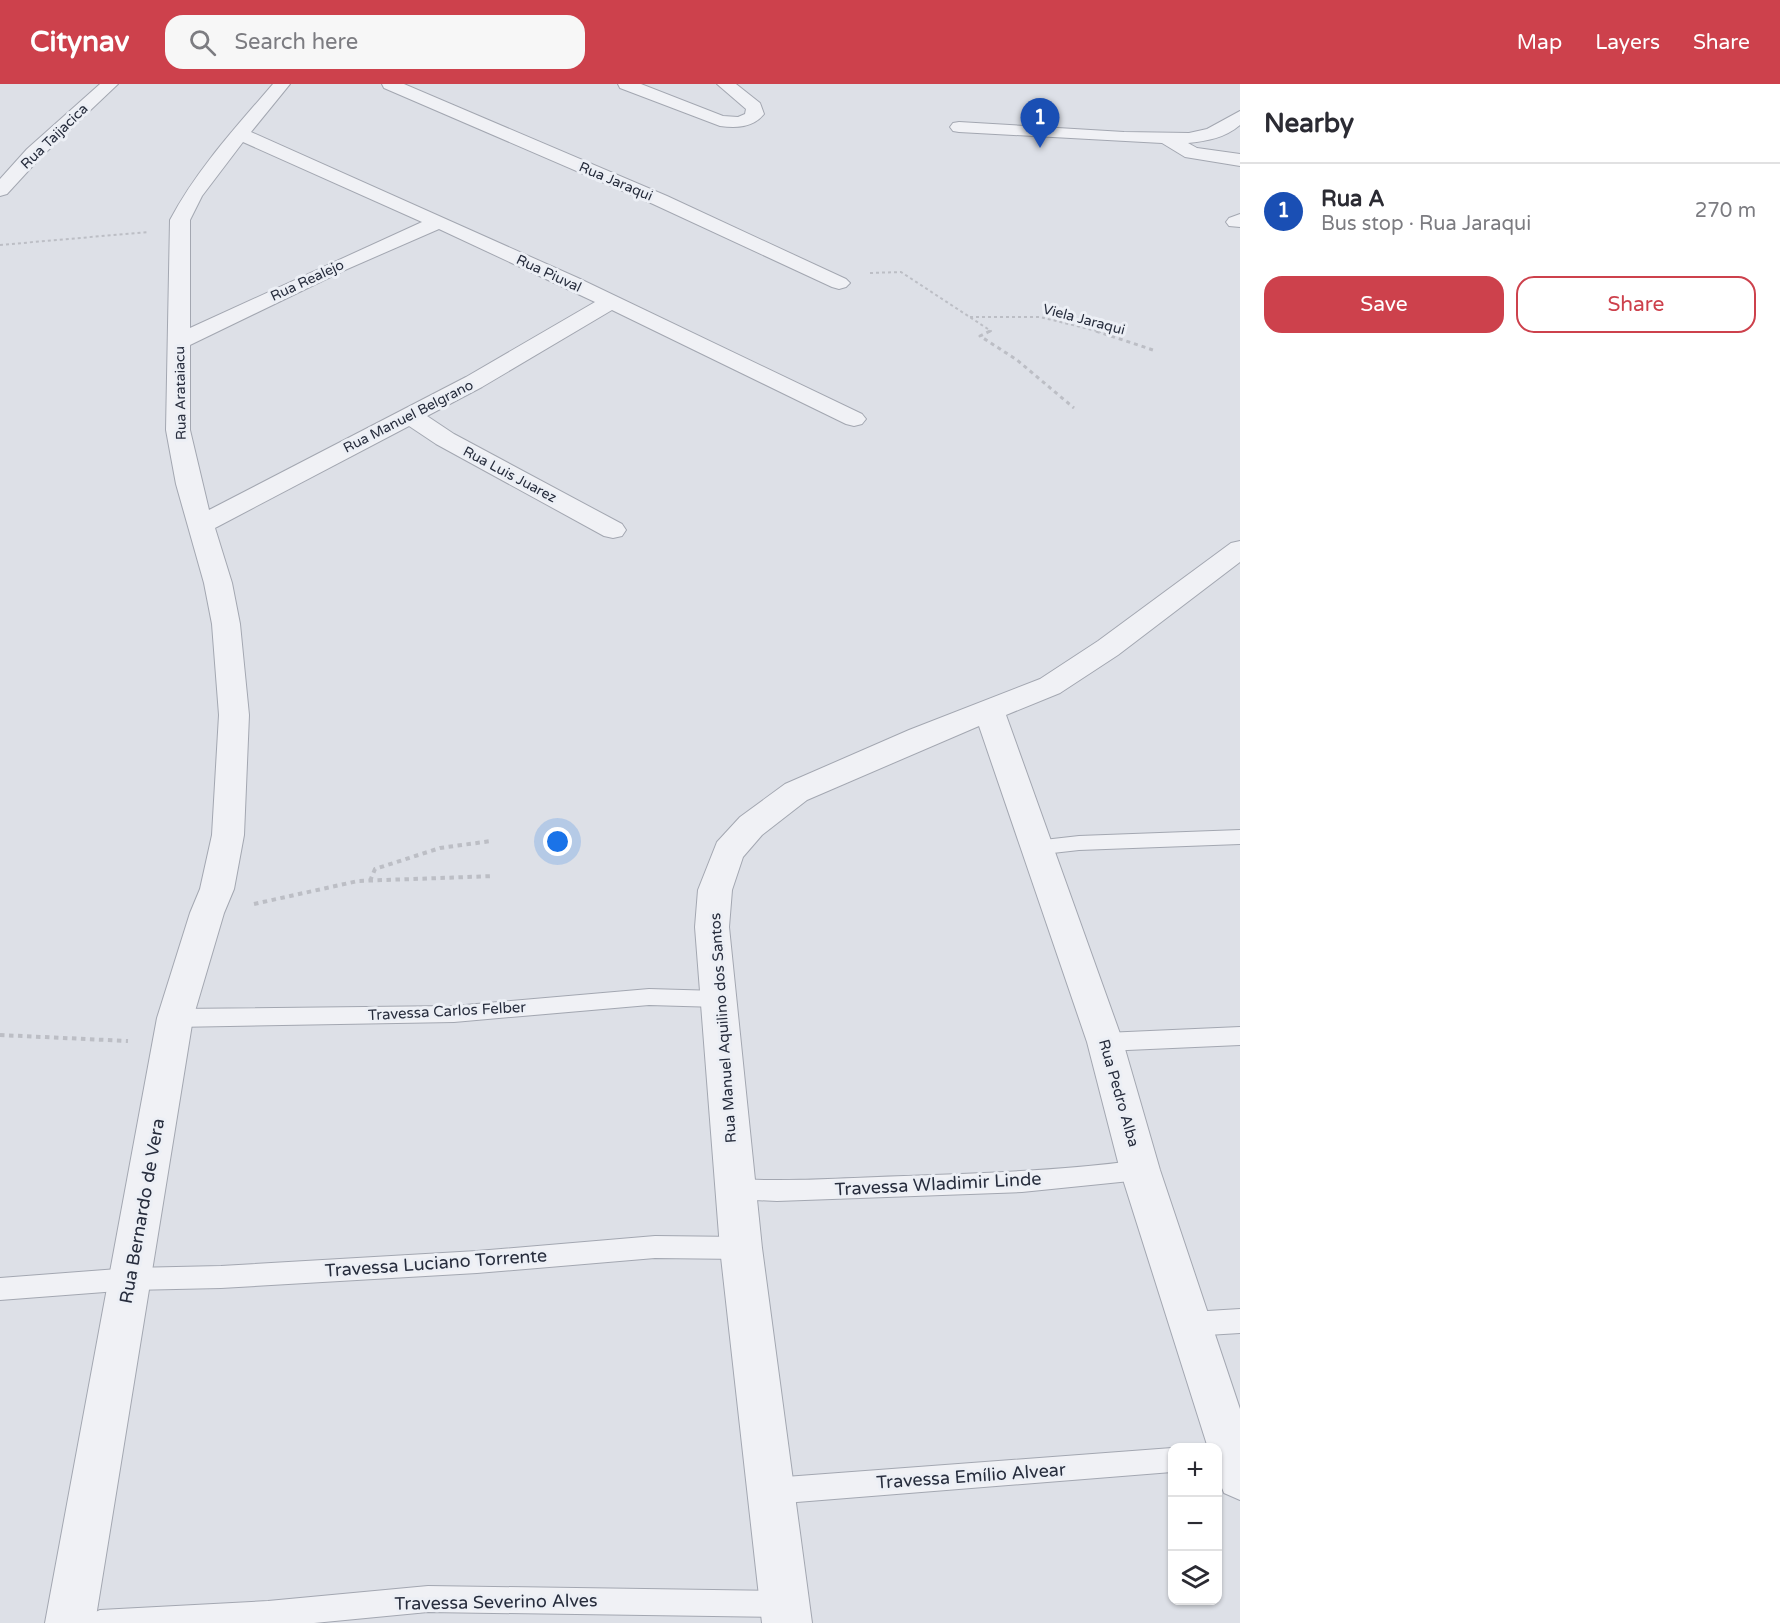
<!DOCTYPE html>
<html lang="en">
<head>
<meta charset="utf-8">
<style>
	body { margin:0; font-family:"Varela Round",sans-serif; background:#f7f7f7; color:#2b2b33 }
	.controls { position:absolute; right:18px; bottom:18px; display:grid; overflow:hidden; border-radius:12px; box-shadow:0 2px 4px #0004 }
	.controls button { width:54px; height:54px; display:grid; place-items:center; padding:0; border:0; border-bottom:2px solid #e1e1e2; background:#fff; color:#2b2b33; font:30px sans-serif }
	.you { position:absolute; left:558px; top:758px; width:21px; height:21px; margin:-15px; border:4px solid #fff; border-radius:50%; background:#1a73e8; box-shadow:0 0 0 9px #1a73e833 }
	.badge { display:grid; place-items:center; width:39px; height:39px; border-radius:50%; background:#cd414c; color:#fff; font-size:20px; font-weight:700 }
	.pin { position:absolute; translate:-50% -50px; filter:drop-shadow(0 2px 3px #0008) }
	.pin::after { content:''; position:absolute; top:32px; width:21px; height:18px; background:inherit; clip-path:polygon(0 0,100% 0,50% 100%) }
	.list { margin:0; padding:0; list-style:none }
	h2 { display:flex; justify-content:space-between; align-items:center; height:78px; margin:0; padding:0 24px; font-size:26px }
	h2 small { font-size:20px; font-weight:400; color:#7c7c81 }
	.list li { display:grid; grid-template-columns:39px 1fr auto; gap:18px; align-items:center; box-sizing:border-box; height:96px; padding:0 24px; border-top:2px solid #e1e1e2 }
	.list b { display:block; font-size:22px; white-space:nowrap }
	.list p { margin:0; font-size:20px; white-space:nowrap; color:#7c7c81 }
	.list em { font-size:20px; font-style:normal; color:#7c7c81 }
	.actions { display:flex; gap:12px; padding:18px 24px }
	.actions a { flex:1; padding:14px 0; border:2px solid #cd414c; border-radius:18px; text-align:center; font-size:21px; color:#cd414c }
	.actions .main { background:#cd414c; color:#fff }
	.icon { flex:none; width:33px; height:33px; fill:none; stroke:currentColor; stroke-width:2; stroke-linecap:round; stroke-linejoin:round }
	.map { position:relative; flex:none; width:1240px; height:1539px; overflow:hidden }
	header { display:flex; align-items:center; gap:36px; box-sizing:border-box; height:84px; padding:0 30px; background:#cd414c; color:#fff }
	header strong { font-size:28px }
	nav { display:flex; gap:33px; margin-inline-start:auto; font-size:21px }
	.search { width:420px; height:54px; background:#f7f7f7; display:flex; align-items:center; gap:15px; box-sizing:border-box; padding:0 21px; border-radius:18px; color:#7c7c81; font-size:22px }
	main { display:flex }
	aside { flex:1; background:#fff }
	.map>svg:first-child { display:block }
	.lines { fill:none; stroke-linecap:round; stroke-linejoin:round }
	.lane-casing { stroke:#a3a7b1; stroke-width:2 }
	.street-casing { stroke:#a3a7b1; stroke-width:2 }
	.path-far2 { stroke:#bcbec5; stroke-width:2; stroke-dasharray:3 3; stroke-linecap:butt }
	.path-far1 { stroke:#bcbec5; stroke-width:3; stroke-dasharray:4 4; stroke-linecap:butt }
	.path { stroke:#bcbec5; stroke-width:4; stroke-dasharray:4.5 4.5; stroke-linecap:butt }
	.lane { fill:#f0f1f5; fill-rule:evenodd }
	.street { fill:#f0f1f5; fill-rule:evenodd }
	.labels { text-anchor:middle; stroke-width:6; stroke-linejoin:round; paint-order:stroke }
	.far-street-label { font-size:14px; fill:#272d3d; stroke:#eceff5 }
	.street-label { font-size:15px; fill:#272d3d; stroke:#eceff5 }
	.near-street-label { font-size:18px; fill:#272d3d; stroke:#eceff5 }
</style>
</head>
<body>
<header>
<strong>Citynav</strong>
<div class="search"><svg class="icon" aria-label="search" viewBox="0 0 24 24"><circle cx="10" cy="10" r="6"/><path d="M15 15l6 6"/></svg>Search here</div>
<nav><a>Map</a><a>Layers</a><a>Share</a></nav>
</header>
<main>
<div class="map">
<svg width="1240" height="1539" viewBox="0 0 1240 1539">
	<rect width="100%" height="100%" fill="#dde0e7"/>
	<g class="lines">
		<g class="lane-casing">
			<path id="lane" d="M1240 746V760L1079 766 1035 771 1029 769 1026 764 1029 759 1035 757 1079 752Z
				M649 905 718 907 725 909 728 915 725 921 718 923 649 921 454 938 175 943 168 940 165 934 168 928 175 925 454 922Z
				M1240 943V961L1105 967 1098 964 1095 958 1098 952 1105 949Z
				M1140 1076 1148 1079 1151 1086 1148 1093 1140 1096 1022 1108 777 1117 735 1115 727 1112 724 1105 727 1098 735 1095C791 1098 847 1094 904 1092 983 1089 1061 1087 1140 1076Z
				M655 1152 741 1153 749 1156 752 1164 749 1172 741 1175 655 1174 477 1189 221 1204 131 1206 0 1216V1194L131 1184 221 1182 477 1167Z
				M1240 1225V1249L1191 1252 1183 1248 1179 1240 1183 1232 1191 1228Z
				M1172 1364V1388L772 1420 763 1416 759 1407 763 1398 772 1394Z
				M428 1502 784 1507 793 1511 797 1520 793 1529 784 1533 428 1528 314 1539H87L91 1530 100 1526 268 1517Z"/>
		</g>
		<g class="street-casing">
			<path id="street" d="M100 0H118L41 73 7 110 0 112V95L27 65Z
				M273 0H290L251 48 578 194 862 330 866 335 862 340 854 342 846 340 612 226 482 303 427 332 454 350 622 440 626 446 622 452 613 454 604 452 436 360 409 342 215 444 232 499 240 540 249 631 244 751 234 805 224 829 193 934 95 1539H45L157 934 190 829 200 805 212 751 219 631 212 540 204 499 176 400 166 346 170 136C197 85 236 43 273 0ZM243 58 422 138 190 244V136L202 112ZM439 145 595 218 466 293 209 426 190 346V261L345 186Z
				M382 0H404L667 112 846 195 850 199 846 203 839 205 832 203 653 120 384 4Z
				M618 0H641L723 32 738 33 745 30 746 25 717 0H736L760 19 764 30C753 44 736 44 720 42L620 4Z
				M1240 27V41C1225 54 1207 57 1188 59L1197 64 1240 70V82L1185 73 1162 59 959 48 953 47 950 43 953 39 959 38 1124 48 1189 49 1207 45Z
				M1240 130V143L1229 142 1226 138 1229 134Z
				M1240 457V478L1118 571 1060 609 1006 631 1123 958 1160 1086 1240 1325V1416L1224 1409 1218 1394V1364H1208L1120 1086 1087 958 979 642 807 716 762 751 743 773 732 806 729 843 762 1164 812 1539H762L720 1164 695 843 698 806 717 758 740 733 785 700 909 646 1040 595 1098 557 1231 459Z"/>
		</g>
		<path class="path-far2" d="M0 161 148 148
			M870 189 901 188 991 247 988 248
			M970 233H1040L1101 248"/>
		<path class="path-far1" d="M990 247 980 252 1017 276 1074 324
			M1096 247 1156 267"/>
		<path class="path" d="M370 797 375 785 440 764 491 757
			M254 820 358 797 494 792
			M0 951 128 957"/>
		<use href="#lane" class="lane"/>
		<use href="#street" class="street"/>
	</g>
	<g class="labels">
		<g class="far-street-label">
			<text transform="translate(54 52) rotate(-44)" y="5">Rua Taijacica</text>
			<text transform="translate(616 97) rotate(23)" y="5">Rua Jaraqui</text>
			<text transform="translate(549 189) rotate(25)" y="5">Rua Piuval</text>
			<text transform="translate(307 196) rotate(-25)" y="5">Rua Realejo</text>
			<text transform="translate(1084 235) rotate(15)" y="5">Viela Jaraqui</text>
			<text transform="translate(180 309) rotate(-91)" y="5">Rua Arataiacu</text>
			<text transform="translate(408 332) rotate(-27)" y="5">Rua Manuel Belgrano</text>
			<text transform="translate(510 390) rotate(28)" y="5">Rua Luis Juarez</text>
		</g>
		<g class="street-label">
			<text transform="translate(447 927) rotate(-3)" y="5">Travessa Carlos Felber</text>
			<text transform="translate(723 944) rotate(-94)" y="5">Rua Manuel Aquilino dos Santos</text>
			<text transform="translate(1119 1009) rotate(74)" y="5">Rua Pedro Alba</text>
		</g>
		<g class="near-street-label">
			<text transform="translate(938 1100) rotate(-3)" y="6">Travessa Wladimir Linde</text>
			<text transform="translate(142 1127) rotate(-80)" y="6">Rua Bernardo de Vera</text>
			<text transform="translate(436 1179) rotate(-4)" y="6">Travessa Luciano Torrente</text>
			<text transform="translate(971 1392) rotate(-4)" y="6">Travessa Emílio Alvear</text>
			<text transform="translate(496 1518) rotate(-1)" y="6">Travessa Severino Alves</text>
		</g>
	</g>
</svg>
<div class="controls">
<button>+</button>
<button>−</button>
<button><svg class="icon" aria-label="layers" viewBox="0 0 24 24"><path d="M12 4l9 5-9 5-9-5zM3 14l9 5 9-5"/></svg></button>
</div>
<div class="you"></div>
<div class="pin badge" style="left:1040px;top:64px;background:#1a4fb4">1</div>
</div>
<aside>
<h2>Nearby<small></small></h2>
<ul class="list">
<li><span class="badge" style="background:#1a4fb4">1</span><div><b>Rua A</b><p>Bus stop · Rua Jaraqui</p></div><em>270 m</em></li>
</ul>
<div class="actions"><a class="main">Save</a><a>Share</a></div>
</aside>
</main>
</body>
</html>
